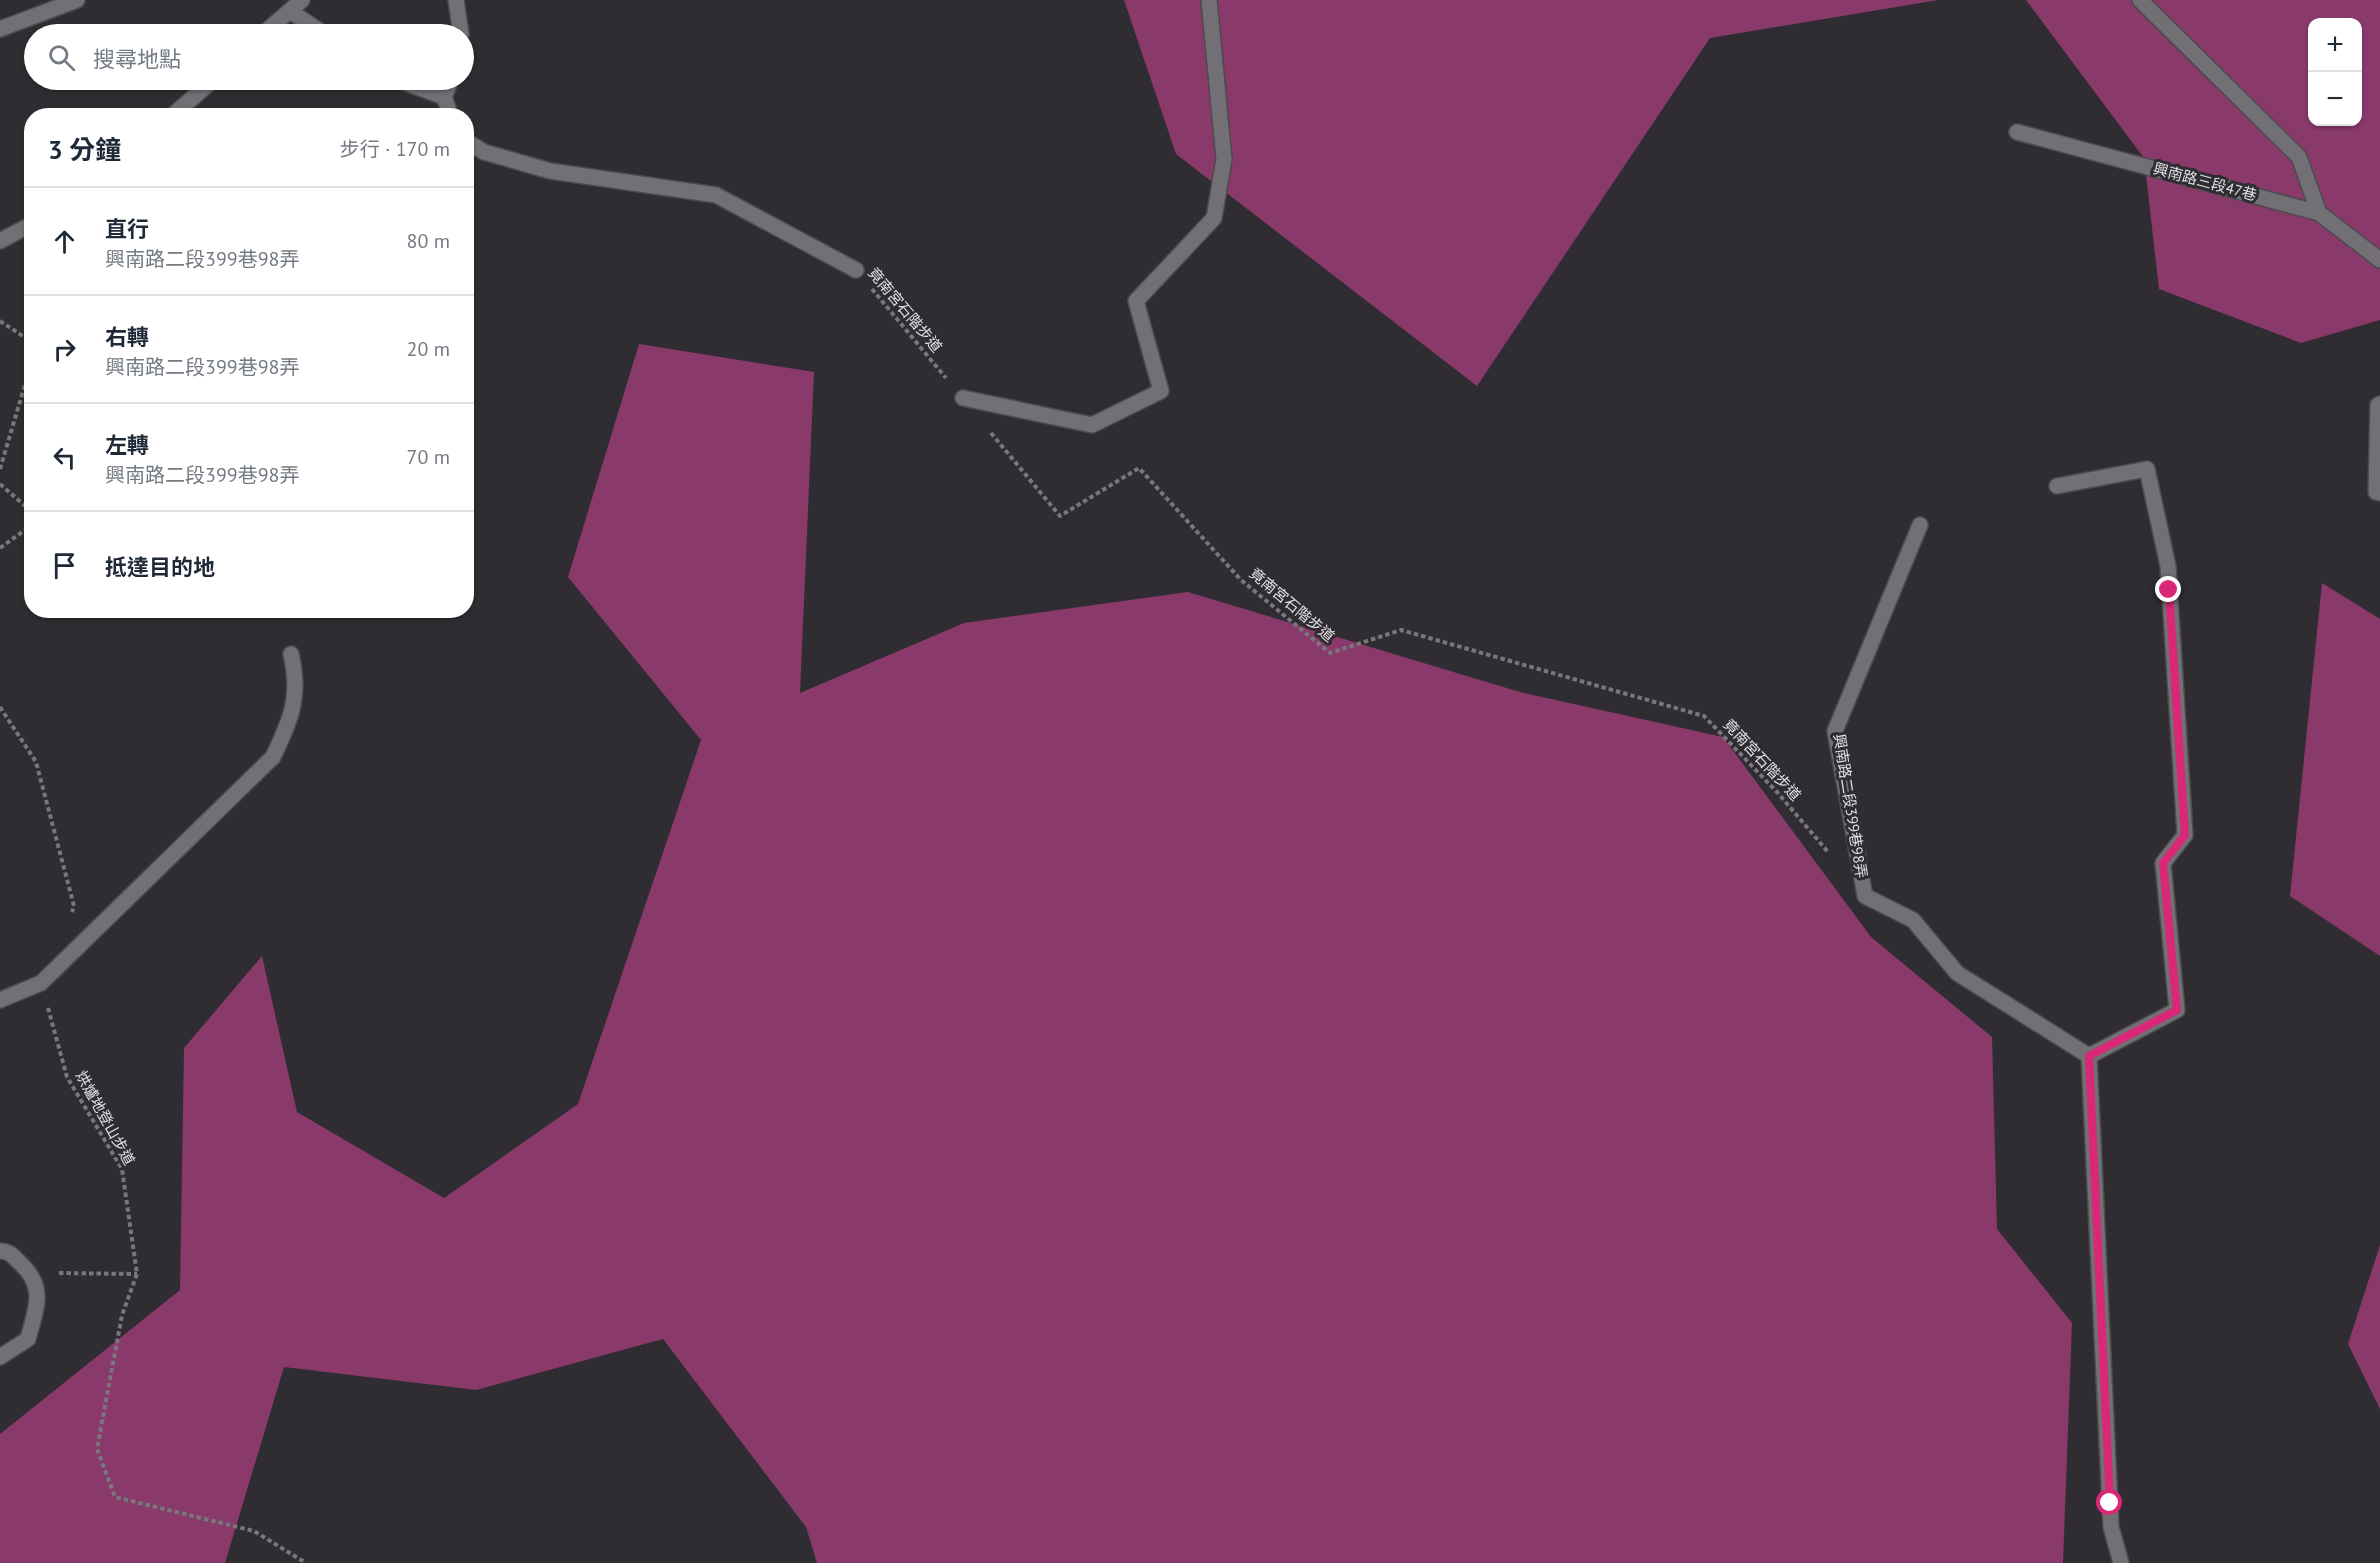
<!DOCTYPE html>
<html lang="zh-TW">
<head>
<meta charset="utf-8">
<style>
	body { margin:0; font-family:"PT Sans","Noto Sans TC",sans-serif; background:#f2f2f3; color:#1f2937 }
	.controls { position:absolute; right:18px; top:18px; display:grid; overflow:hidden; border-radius:12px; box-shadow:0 2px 4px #0004 }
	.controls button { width:54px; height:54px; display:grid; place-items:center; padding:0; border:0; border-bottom:2px solid #e0e1e3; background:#fff; color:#1f2937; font:30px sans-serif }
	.stop { position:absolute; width:18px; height:18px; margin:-14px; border:4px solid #db2777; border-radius:50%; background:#fff }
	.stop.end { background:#db2777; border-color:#fff; box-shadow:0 2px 6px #0008 }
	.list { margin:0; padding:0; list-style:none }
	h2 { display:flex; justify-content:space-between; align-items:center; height:78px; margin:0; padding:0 24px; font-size:26px }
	h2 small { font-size:20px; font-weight:400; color:#747a83 }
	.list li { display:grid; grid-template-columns:39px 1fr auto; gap:18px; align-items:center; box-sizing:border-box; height:108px; padding:0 24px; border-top:2px solid #e0e1e3 }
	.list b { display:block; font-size:22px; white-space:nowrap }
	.list p { margin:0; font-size:20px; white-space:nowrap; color:#747a83 }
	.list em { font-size:20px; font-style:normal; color:#747a83 }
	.icon { flex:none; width:33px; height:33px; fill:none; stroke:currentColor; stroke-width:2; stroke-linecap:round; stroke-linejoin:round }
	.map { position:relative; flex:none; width:2380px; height:1563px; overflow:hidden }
	.search { position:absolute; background:#fff; box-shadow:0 2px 4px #0004; left:24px; top:24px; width:450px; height:66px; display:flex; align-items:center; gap:15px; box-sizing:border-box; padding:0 21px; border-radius:33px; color:#747a83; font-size:22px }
	.panel { position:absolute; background:#fff; box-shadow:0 2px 4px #0004; left:24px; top:108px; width:450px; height:510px; border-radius:24px }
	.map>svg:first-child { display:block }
	.forest { fill:#8a396b; fill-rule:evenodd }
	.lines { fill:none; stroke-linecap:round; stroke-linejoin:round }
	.minor-casing { stroke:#4c4a4d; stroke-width:18 }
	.path { stroke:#79777b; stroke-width:4; stroke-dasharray:4.5 3; stroke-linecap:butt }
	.minor { stroke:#727075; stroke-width:15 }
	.route { stroke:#db2777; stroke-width:8 }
	.labels { text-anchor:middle; stroke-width:6; stroke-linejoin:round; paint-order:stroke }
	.street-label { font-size:15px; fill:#e1dfe2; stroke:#2f2d31 }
</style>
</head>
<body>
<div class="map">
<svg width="2380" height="1563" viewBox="0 0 2380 1563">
	<rect width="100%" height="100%" fill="#2f2d31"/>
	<path class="forest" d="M1124 0H1938L1710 38 1477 386 1176 154Z
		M2026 0H2380V320L2301 343 2159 289 2144 158ZM2312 22H2358V122H2312Z
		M639 344 814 372 800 693 964 623 1188 592 1520 692 1723 737 1871 937 1992 1037 1997 1229 2072 1323 2063 1563H817L806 1527 663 1339 476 1390 284 1367 225 1563H0V1434L180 1290 184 1048 262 956 297 1112 444 1198 578 1104 701 740 568 577Z
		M2322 583 2380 619V956L2290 896Z
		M2380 1245V1409L2348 1344Z"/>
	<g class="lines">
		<g class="minor-casing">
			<path id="minor" d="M456 0 461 34
				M2140 0 2299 157 2319 213
				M290 11 324 34
				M0 29 77 0
				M263 34 302 0
				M398 80 444 97 451 116
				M444 97 451 80
				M172 116 213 80
				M2017 132 2319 213 2380 260
				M466 141 484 152 550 171 716 195 856 270
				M0 241 32 224
				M963 398 1092 425 1161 391 1136 301 1214 218 1224 159 1209 0
				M2380 404 2378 405 2376 492 2380 493
				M1920 525 1835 731 1865 896 1913 920 1957 973 2089 1056 2177 1010 2163 863 2185 835 2168 566 2147 469 2057 486
				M0 1000 41 983 273 757C291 719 301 697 291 654
				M2089 1056 2111 1527 2121 1563
				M0 1251C9 1251 13 1256 19 1262 47 1287 36 1308 28 1339L0 1357"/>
		</g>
		<path class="path" d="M872 289 946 378
			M0 321 32 342
			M991 433 1060 516 1139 468 1241 580 1330 653 1401 630 1704 716 1777 792 1828 852
			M0 469 32 361
			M0 484 32 512
			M0 548 32 525
			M0 707 36 762 74 906 72 912
			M48 1008 67 1077 122 1169 137 1274 122 1315 97 1449 115 1497 254 1531 306 1563
			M59 1273 137 1274"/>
		<use href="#minor" class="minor"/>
	</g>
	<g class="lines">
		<path class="route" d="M2110 1503 2089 1056 2177 1010 2163 863 2185 835 2169 590"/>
	</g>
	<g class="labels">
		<g class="street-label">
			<text transform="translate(2205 182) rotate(15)" y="5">興南路三段47巷</text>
			<text transform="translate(905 310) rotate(50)" y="5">竟南宮石階步道</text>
			<text transform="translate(1292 605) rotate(40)" y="5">竟南宮石階步道</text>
			<text transform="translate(1762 760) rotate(47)" y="5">竟南宮石階步道</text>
			<text transform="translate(1850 806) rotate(81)" y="5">興南路二段399巷98弄</text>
			<text transform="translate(105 1118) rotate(61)" y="5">烘爐地登山步道</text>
		</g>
	</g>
</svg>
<div class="controls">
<button>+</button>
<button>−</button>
</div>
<div class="stop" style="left:2110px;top:1503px"></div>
<div class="stop end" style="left:2169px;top:590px"></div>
<div class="search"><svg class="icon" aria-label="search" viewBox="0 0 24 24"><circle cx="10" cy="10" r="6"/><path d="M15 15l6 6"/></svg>搜尋地點</div>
<section class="panel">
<h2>3 分鐘<small>步行 · 170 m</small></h2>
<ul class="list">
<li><svg class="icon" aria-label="ahead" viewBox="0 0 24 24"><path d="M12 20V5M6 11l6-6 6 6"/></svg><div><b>直行</b><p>興南路二段399巷98弄</p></div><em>80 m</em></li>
<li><svg class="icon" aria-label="right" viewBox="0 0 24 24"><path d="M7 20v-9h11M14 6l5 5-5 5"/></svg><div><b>右轉</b><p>興南路二段399巷98弄</p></div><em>20 m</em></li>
<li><svg class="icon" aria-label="left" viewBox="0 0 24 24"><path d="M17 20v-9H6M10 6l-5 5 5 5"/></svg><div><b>左轉</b><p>興南路二段399巷98弄</p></div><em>70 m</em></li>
<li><svg class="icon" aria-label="arrive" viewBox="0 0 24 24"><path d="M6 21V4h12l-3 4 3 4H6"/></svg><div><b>抵達目的地</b></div></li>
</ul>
</section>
</div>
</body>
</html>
